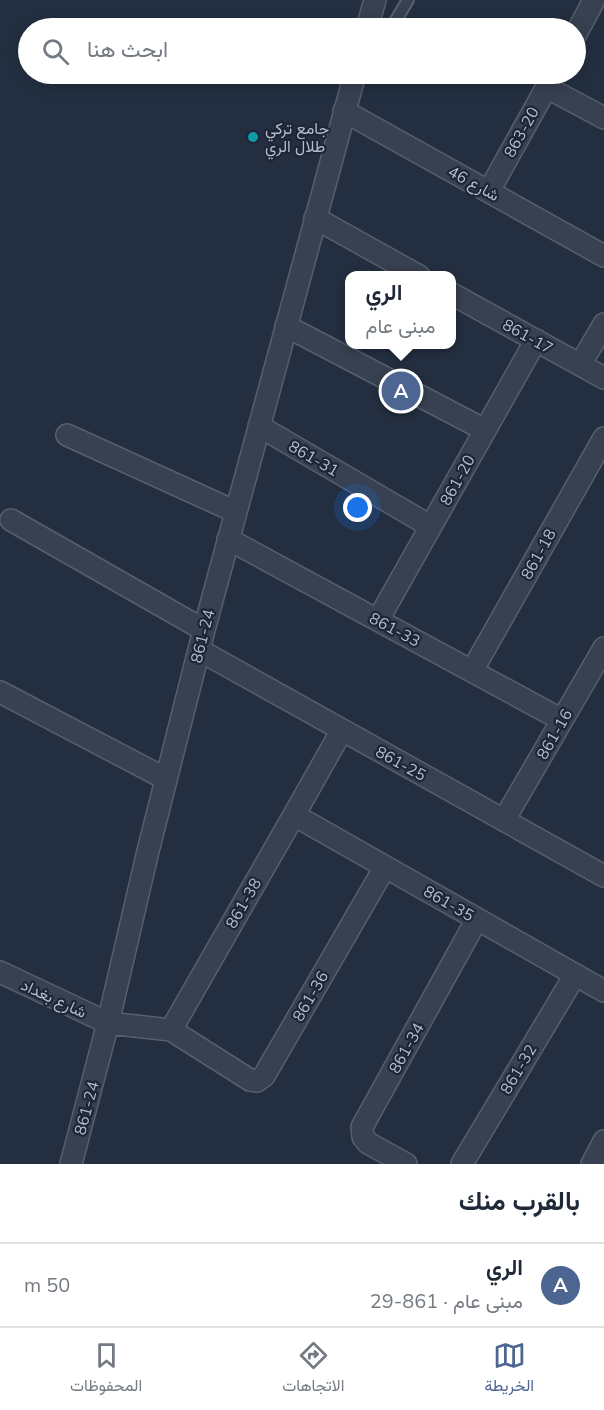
<!DOCTYPE html>
<html lang="ar">
<head>
<meta charset="utf-8">
<style>
	body { margin:0; font-family:"Nunito Sans",Vazirmatn,sans-serif; background:#f6f6f7; color:#1f2937; direction:rtl }
	.you { position:absolute; left:358px; top:508px; width:21px; height:21px; margin:-15px; border:4px solid #fff; border-radius:50%; background:#1a73e8; box-shadow:0 0 0 9px #1a73e833 }
	.badge { display:grid; place-items:center; width:39px; height:39px; border-radius:50%; background:#4d6591; color:#fff; font-size:20px; font-weight:700 }
	.pin { position:absolute; translate:-50% -50%; border:3px solid #fff; box-shadow:0 2px 6px #0006 }
	.popup { position:absolute; left:345px; top:271px; width:111px; height:78px; box-sizing:border-box; display:grid; place-content:center; border-radius:12px; background:#fff; filter:drop-shadow(0 2px 4px #0005); font-size:20px; white-space:nowrap; color:#747a83 }
	.popup b { font-size:22px; color:#1f2937 }
	.popup::after { content:''; position:absolute; left:50%; top:100%; margin-left:-12px; border:12px solid transparent; border-top-color:#fff }
	.list { margin:0; padding:0; list-style:none }
	h2 { display:flex; justify-content:space-between; align-items:center; height:78px; margin:0; padding:0 24px; font-size:26px }
	h2 small { font-size:20px; font-weight:400; color:#747a83 }
	.list li { display:grid; grid-template-columns:39px 1fr auto; gap:18px; align-items:center; box-sizing:border-box; height:84px; padding:0 24px; border-top:2px solid #e0e1e3 }
	.list b { display:block; font-size:22px; white-space:nowrap }
	.list p { margin:0; font-size:20px; white-space:nowrap; color:#747a83 }
	.list em { font-size:20px; font-style:normal; color:#747a83 }
	.icon { flex:none; width:33px; height:33px; fill:none; stroke:currentColor; stroke-width:2; stroke-linecap:round; stroke-linejoin:round }
	.map { position:relative; flex:none; width:604px; height:1164px; overflow:hidden; direction:ltr }
	.search { position:absolute; background:#fff; box-shadow:0 3px 15px #0003; left:18px; right:18px; top:18px; height:66px; display:flex; align-items:center; gap:15px; box-sizing:border-box; padding:0 21px; border-radius:33px; color:#747a83; font-size:22px }
	.sheet { height:162px; background:#fff }
	nav { display:flex; justify-content:space-around; align-items:center; box-sizing:border-box; height:84px; border-top:2px solid #e0e1e3; background:#fff; font-size:16px; color:#747a83 }
	nav a { display:grid; justify-items:center; gap:3px }
	nav .on { color:#4d6591 }
	.map>svg:first-child { display:block }
	.lines { fill:none; stroke-linecap:round; stroke-linejoin:round }
	.lane-casing { stroke:#565f6e; stroke-width:14 }
	.street-casing { stroke:#565f6e; stroke-width:24 }
	.lane { stroke:#384151; stroke-width:10 }
	.street { stroke:#384151; stroke-width:21 }
	.culture-dot { fill:#0f9aa8; stroke:#1d2636; stroke-width:2 }
	.labels { text-anchor:middle; stroke-width:4.5; stroke-linejoin:round; paint-order:stroke }
	.poi-label { font-size:16px; fill:#b4bccb; stroke:#1d2636; text-anchor:start }
	.street-label { font-size:16px; fill:#b4bccb; stroke:#1d2636 }
</style>
</head>
<body>
<div class="map">
<svg width="604" height="1164" viewBox="0 0 604 1164">
	<rect width="100%" height="100%" fill="#232f41"/>
	<g class="lines">
		<g class="lane-casing">
			<path id="lane" d="M391 28 408 0"/>
		</g>
		<g class="street-casing">
			<path id="street" d="M367 28 375 0
				M576 34 594 0
				M546 87 604 118
				M344 111 604 256
				M489 191 554 74
				M315 218 419 276
				M452 294 604 378
				M286 326 485 430
				M580 365 604 324
				M259 426 430 526
				M67 435 236 512
				M11 520 204 630
				M228 539 562 720
				M378 620 536 340
				M199 650 604 876
				M472 671 604 438
				M0 692 166 779
				M342 730 294 815 171 1030 250 1080 257 1081 264 1076 385 867
				M294 815 604 991
				M504 820 604 648
				M0 972 108 1023 171 1030
				M71 1164 108 1023 148 851 204 630 355 74
				M406 1164 368 1143 363 1137 362 1127 477 919
				M462 1164 575 975
				M592 1164 604 1141"/>
		</g>
		<use href="#lane" class="lane"/>
		<use href="#street" class="street"/>
	</g>
	<circle class="culture-dot" cx="253" cy="137" r="6"/>
	<g class="labels">
		<g class="poi-label">
			<text x="265" y="134">جامع تركي<tspan x="265" dy="18">طلال الري</tspan></text>
		</g>
		<g class="street-label">
			<text transform="translate(521 132) rotate(-61)" y="6">863-20</text>
			<text transform="translate(474 183) rotate(29)" y="6">شارع 46</text>
			<text transform="translate(528 336) rotate(29)" y="6">861-17</text>
			<text transform="translate(314 458) rotate(30)" y="6">861-31</text>
			<text transform="translate(457 480) rotate(-61)" y="6">861-20</text>
			<text transform="translate(538 554) rotate(-61)" y="6">861-18</text>
			<text transform="translate(395 629) rotate(28)" y="6">861-33</text>
			<text transform="translate(202 636) rotate(-76)" y="6">861-24</text>
			<text transform="translate(554 734) rotate(-60)" y="6">861-16</text>
			<text transform="translate(401 763) rotate(29)" y="6">861-25</text>
			<text transform="translate(243 903) rotate(-60)" y="6">861-38</text>
			<text transform="translate(449 903) rotate(30)" y="6">861-35</text>
			<text transform="translate(310 996) rotate(-60)" y="6">861-36</text>
			<text transform="translate(54 998) rotate(25)" y="6">شارع بغداد</text>
			<text transform="translate(406 1048) rotate(-61)" y="6">861-34</text>
			<text transform="translate(518 1069) rotate(-59)" y="6">861-32</text>
			<text transform="translate(86 1108) rotate(-75)" y="6">861-24</text>
		</g>
	</g>
</svg>
<div class="you"></div>
<div class="pin badge" style="left:401px;top:391px">A</div>
<div class="popup"><b>الري</b>مبنى عام</div>
<div class="search"><svg class="icon" aria-label="search" viewBox="0 0 24 24"><circle cx="10" cy="10" r="6"/><path d="M15 15l6 6"/></svg>ابحث هنا</div>
</div>
<section class="sheet">
<h2>بالقرب منك<small></small></h2>
<ul class="list">
<li><span class="badge">A</span><div><b>الري</b><p>مبنى عام · 861-29</p></div><em>50 m</em></li>
</ul>
</section>
<nav>
<a class="on"><svg class="icon" aria-label="map" viewBox="0 0 24 24"><path d="M3 6l6-2 6 2 6-2v14l-6 2-6-2-6 2zM9 4v14M15 6v14"/></svg>الخريطة</a>
<a><svg class="icon" aria-label="directions" viewBox="0 0 24 24"><path d="M12 3l9 9-9 9-9-9zM9 14v-3h6M13 9l2 2-2 2"/></svg>الاتجاهات</a>
<a><svg class="icon" aria-label="saved" viewBox="0 0 24 24"><path d="M7 4h10v16l-5-4-5 4z"/></svg>المحفوظات</a>
</nav>
</body>
</html>
